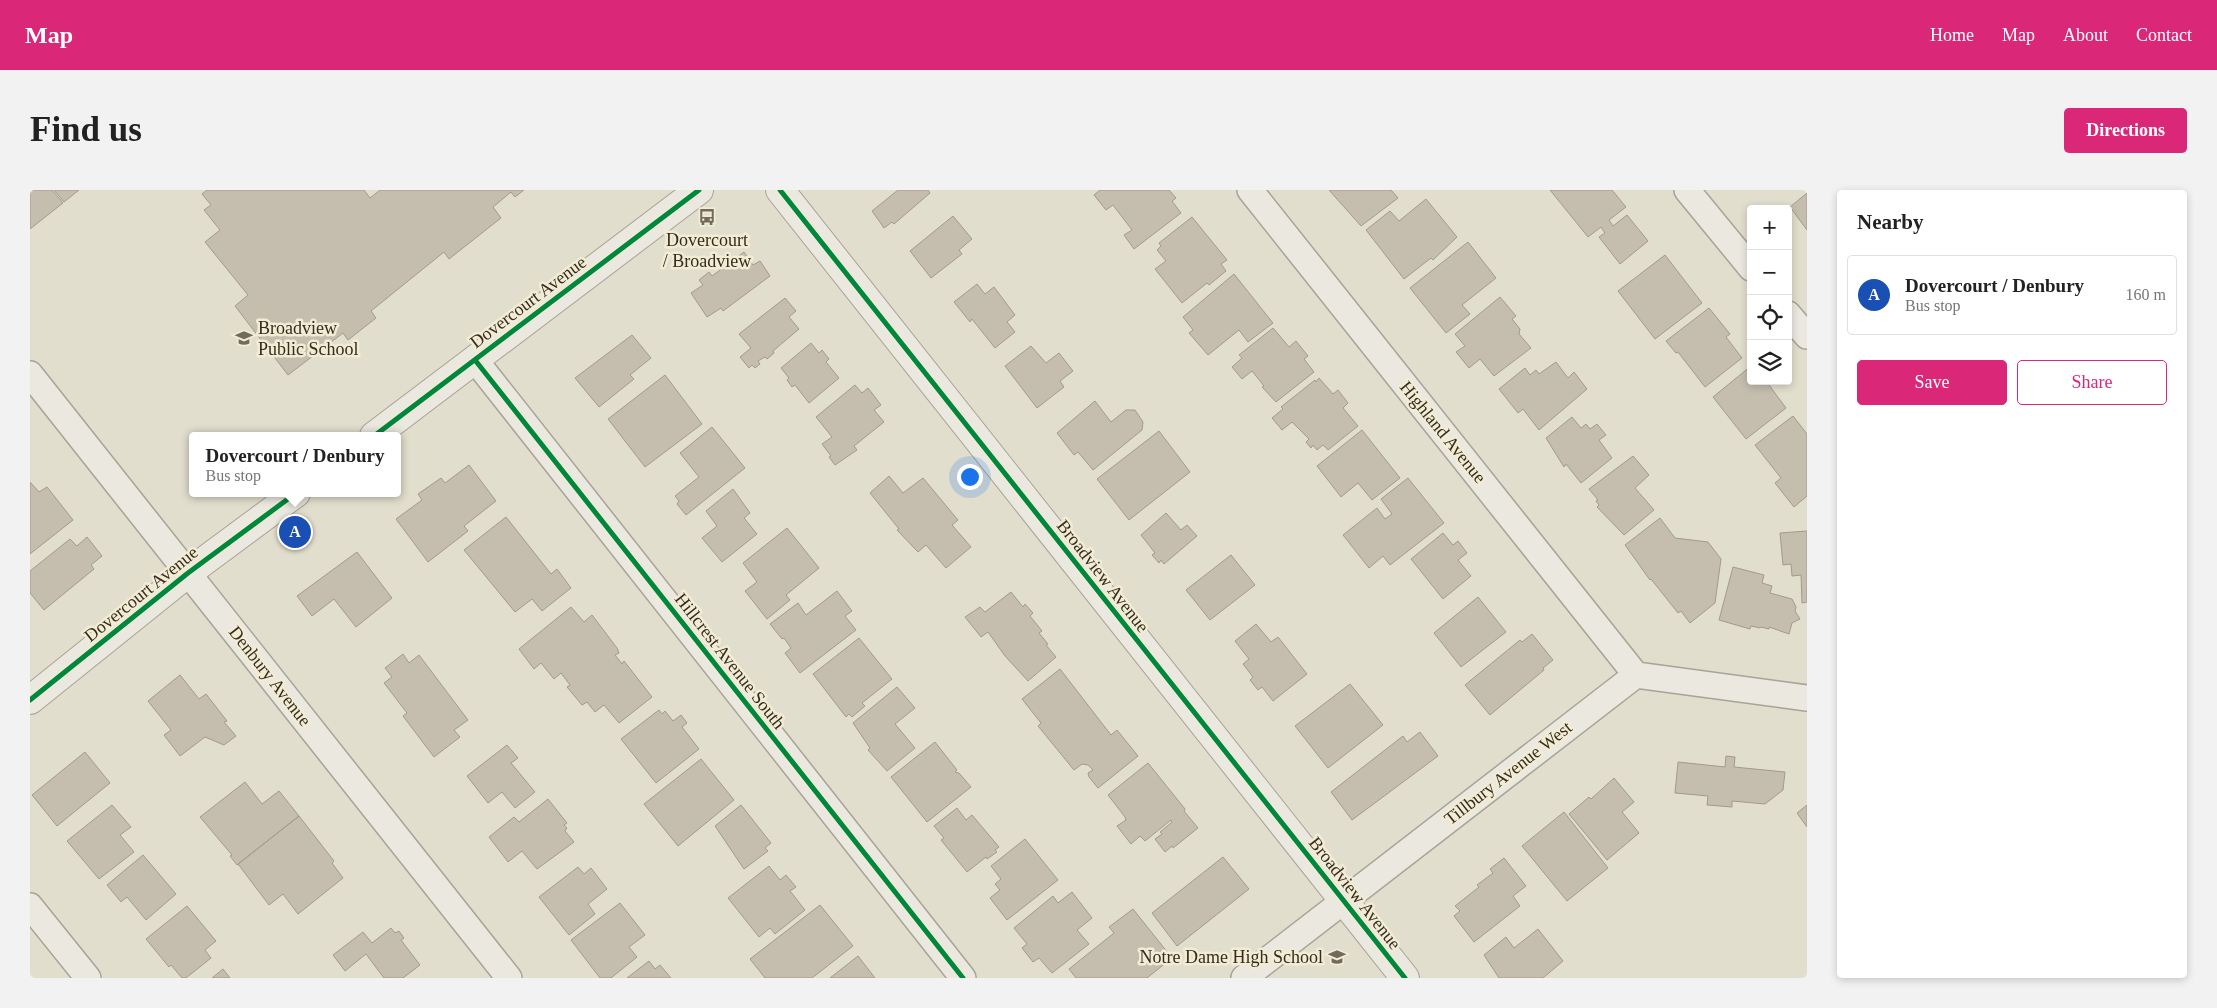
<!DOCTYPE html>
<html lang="en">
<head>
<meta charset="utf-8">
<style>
	body { margin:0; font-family:"Times New Roman",serif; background:#f2f2f2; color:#222 }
	.controls { position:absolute; right:15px; top:15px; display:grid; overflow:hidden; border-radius:5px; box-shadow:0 2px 8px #0003 }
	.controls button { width:45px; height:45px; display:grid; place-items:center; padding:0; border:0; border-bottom:1px solid #e0e0e0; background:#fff; color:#222; font:25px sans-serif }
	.you { position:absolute; left:939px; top:286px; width:18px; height:18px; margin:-12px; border:4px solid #fff; border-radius:50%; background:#1a73e8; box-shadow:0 0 0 8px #1a73e833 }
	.badge { display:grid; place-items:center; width:32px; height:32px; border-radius:50%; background:#db2777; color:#fff; font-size:16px; font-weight:700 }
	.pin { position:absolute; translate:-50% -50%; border:2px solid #fff; box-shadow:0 1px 5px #0006 }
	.popup { position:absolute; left:159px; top:242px; width:212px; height:65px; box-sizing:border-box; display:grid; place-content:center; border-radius:5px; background:#fff; filter:drop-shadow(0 1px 4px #0005); font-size:16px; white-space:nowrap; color:#767676 }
	.popup b { font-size:19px; color:#222 }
	.popup::after { content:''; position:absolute; left:50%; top:100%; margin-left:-10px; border:10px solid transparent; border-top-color:#fff }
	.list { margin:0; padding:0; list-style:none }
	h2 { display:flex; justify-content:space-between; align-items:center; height:65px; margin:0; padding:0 20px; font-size:21px }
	h2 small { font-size:16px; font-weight:400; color:#767676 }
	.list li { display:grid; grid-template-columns:32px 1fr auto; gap:15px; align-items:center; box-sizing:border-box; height:80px; margin:0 10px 10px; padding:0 10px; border:1px solid #e0e0e0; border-radius:5px }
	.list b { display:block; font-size:19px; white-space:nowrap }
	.list p { margin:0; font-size:16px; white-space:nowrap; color:#767676 }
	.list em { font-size:16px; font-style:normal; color:#767676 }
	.actions { display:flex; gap:10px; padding:15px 20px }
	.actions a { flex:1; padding:11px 0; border:1px solid #db2777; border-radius:5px; text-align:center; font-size:18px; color:#db2777 }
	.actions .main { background:#db2777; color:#fff }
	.icon { flex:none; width:28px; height:28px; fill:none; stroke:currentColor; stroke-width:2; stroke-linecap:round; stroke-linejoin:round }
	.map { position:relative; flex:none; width:1777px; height:788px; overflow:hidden; border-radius:5px }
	header { display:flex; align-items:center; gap:30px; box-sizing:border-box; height:70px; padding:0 25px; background:#db2777; color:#fff }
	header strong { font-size:24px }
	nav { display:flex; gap:28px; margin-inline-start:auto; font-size:18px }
	.intro { display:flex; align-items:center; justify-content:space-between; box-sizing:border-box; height:120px; padding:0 30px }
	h1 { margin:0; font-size:35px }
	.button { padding:12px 22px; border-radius:5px; background:#db2777; color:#fff; font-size:18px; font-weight:700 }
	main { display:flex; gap:30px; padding:0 30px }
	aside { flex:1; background:#fff; border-radius:5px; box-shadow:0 2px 8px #0003 }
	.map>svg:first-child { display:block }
	.building { fill:#c5bdae; stroke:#a29a8d }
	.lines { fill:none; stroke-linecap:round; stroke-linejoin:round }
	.minor-casing { stroke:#a7a397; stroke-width:28 }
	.tertiary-casing { stroke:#a7a397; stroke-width:30 }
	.minor { stroke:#eae8df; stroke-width:25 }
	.tertiary { stroke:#eae8df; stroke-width:28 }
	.cycleway-casing { stroke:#f2ecd4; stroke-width:8 }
	.cycleway { stroke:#00873e; stroke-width:5 }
	.labels { text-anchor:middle; stroke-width:5; stroke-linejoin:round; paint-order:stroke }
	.poi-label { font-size:18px; fill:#352c1f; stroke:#f2ecd4 }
	.street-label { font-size:18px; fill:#352c1f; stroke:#f2ecd4 }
</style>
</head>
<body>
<header>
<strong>Map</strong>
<nav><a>Home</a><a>Map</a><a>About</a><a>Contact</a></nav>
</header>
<div class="intro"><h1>Find us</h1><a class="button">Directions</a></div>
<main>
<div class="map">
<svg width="1777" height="788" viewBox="0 0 1777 788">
	<rect width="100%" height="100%" fill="#e2decd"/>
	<path class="building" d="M0 0H22L33 13 0 39Z
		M24 0H49L34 12Z
		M177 0H334L340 8 350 0H494L485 7 481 2 463 17 471 28 419 69 414 62 341 121 346 128 318 150 313 143 258 185 205 116 218 105 175 52 190 40 174 20 181 15 172 4Z
		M868 0H898L900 3 864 34 862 32 854 38 842 21Z
		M1070 0H1139L1146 8 1142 11 1151 23 1104 59 1094 45 1102 40 1083 15 1076 20 1064 5Z
		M1299 0H1361L1368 8 1331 36Z
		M1520 0H1582L1596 17 1579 30 1583 36 1597 25 1618 51 1590 74 1569 47 1575 43 1571 37 1558 47Z
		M1777 3V40L1760 17Z
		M1396 9 1427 47 1403 70 1401 68 1374 89 1336 40 1360 21 1369 31Z
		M923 26 942 49 929 60 932 64 901 88 880 61Z
		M1162 27 1197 70 1191 74 1196 81 1179 95 1177 93 1152 113 1125 79 1136 71 1127 60 1131 56 1129 53Z
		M1438 52 1466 88 1432 115 1440 124 1416 143 1380 98Z
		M714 62 723 75 730 71 740 86 693 121 691 118 677 127 661 103 673 95 669 90 679 82 682 86Z
		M1635 65 1672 113 1625 149 1588 101Z
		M1204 84 1243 133 1218 152 1209 140 1178 165 1159 143 1163 140 1153 127Z
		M947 94 955 104 964 97 985 125 977 132 985 142 965 158 942 129 940 132 924 112Z
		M1470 107 1486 126 1482 129 1490 139 1489 144 1501 158 1464 186 1450 169 1439 178 1426 162 1435 156 1425 144Z
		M755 108 766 121 759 127 769 139 743 161 744 163 737 169 735 167 728 171 730 174 725 178 722 175 719 178 710 167 721 158 709 144Z
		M1679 118 1700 144 1696 147 1712 168 1675 197 1648 162 1646 163 1636 151Z
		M1243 138 1259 157 1266 151 1278 166 1274 169 1284 182 1246 212 1232 197 1234 196 1222 181 1212 189 1202 177 1212 168 1209 165Z
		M602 145 621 168 600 185 604 189 569 217 545 188Z
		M781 153 789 163 792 160 799 169 796 172 809 188 779 213 765 195 762 197 757 190 759 188 751 178Z
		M1001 156 1016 173 1029 163 1043 181 1030 191 1034 197 1007 218 975 176Z
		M1526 172 1538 188 1544 182 1557 199 1509 240 1493 219 1488 223 1469 199 1495 178 1500 185 1506 180 1509 184Z
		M1721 176V191H1736L1756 218 1716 249 1683 207Z
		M635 185 672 234 615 277 578 229Z
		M1289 188 1303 204 1308 200 1318 213 1313 218 1328 236 1298 260 1293 255 1287 260 1283 255 1281 258 1276 252 1279 249 1262 232 1252 240 1242 228 1253 219 1251 217 1285 190 1286 192Z
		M825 195 832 203 838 198 851 215 844 220 854 232 824 256 827 260 805 275 799 267 801 266 792 254 802 247 786 227Z
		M1065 211 1081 232 1096 220H1105L1113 232 1112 240 1063 280 1048 262 1044 265 1027 243Z
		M1763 226 1777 244V306L1764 317 1745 293 1751 288 1725 255Z
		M1542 227 1551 238 1556 234 1560 239 1567 234 1576 245 1569 250 1582 268 1551 293 1536 274 1534 277 1516 248Z
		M682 237 715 278 656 325 647 314 649 311 645 306 669 287 650 263Z
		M1332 240 1370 288 1342 310 1328 293 1311 307 1287 276Z
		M1129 241 1160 282 1099 330 1067 289Z
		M1603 266 1619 285 1605 298 1624 320 1594 345 1567 317 1569 315 1566 311 1568 310 1559 299Z
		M439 275 466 311 434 336 438 341 398 372 366 329 392 310 388 304 411 288 415 293Z
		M859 286 873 303 893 288 928 330 922 335 941 357 916 378 896 355 888 362 867 340 869 339 840 303Z
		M1378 288 1414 333 1360 375 1353 366 1339 378 1313 345 1347 318 1355 329 1362 324 1351 309Z
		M0 292 9 302 17 297 43 330 0 364Z
		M703 299 720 323 714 328 727 344 692 372 672 348 687 336 676 321Z
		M1136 323 1151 340 1157 335 1167 346 1134 374 1131 370 1129 373 1122 365 1125 363 1111 345Z
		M476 327 521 384 527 379 541 398 512 421 502 409 485 422 434 360Z
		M1630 328 1645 348 1678 352 1691 369 1685 413 1660 433 1651 421 1648 423 1621 389 1620 390 1595 355Z
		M757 338 789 378 756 405 760 410 737 429 715 401 727 392 713 373Z
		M1777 341V412L1772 413 1771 385 1762 386 1761 374 1753 375 1750 343Z
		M1413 343 1423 355 1428 351 1437 363 1428 370 1441 386 1413 409 1381 369Z
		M57 347 72 366 61 375 64 379 14 420 0 403V381L40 349 47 356Z
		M327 362 362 408 326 437 304 409 282 426 267 406Z
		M1201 365 1225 395 1180 430 1156 400Z
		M1703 377 1734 385 1732 393 1742 396 1740 403 1762 409 1766 417 1765 421 1770 429 1762 433 1759 444 1739 437V439L1731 437 1730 438 1721 436 1720 439 1689 430Z
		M807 401 822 421 815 426 826 440 770 483 755 463 761 458 754 448 752 449 740 434 768 413 776 425Z
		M981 402 993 417 995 414 1003 423 1000 426 1012 441 1009 443 1018 454 1016 455 1026 467 998 491 975 466 958 442 951 447 935 427 950 417 955 422Z
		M1448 407 1476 442 1431 477 1404 443Z
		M541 417 554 432 562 425 587 458 589 463 585 465 592 474 594 471 622 507 589 533 574 515 565 522 557 512 552 515 537 497 540 495 531 483 524 489 511 473 504 479 489 459Z
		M1226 434 1241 452 1248 447 1277 484 1243 511 1232 497 1228 500 1220 490 1223 487 1213 474 1219 469 1205 451Z
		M1502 444 1523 470 1513 478 1514 480 1460 525 1435 495 1490 450 1492 452Z
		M829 448 862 489 832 513 835 516 822 527 819 524 816 527 783 484Z
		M373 464 379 473 389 465 438 530 424 540 430 547 404 567 373 526 377 523 354 493 362 487 355 478Z
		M1030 479 1081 545 1087 540 1108 566 1068 598 1059 587 1058 583 1063 580 1058 575 1052 574 1044 580 1008 536 1011 533 992 509Z
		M150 485 169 509 176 504 197 531 194 532 206 546 194 555 175 547 150 566 134 545 141 540 118 511Z
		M1320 494 1353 535 1298 578 1265 536Z
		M867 497 885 518 865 534 885 558 857 581 838 560 840 558 823 533Z
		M629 520 632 524 635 521 643 531 651 525 657 533 652 537 669 559 626 593 591 549Z
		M1390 542 1408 566 1322 630 1301 602 1373 546 1377 552Z
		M905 552 927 580 925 582 929 583 941 597 897 632 861 587Z
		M477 555 488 568 481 573 505 602 485 618 472 602 458 613 437 586Z
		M55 562 80 593 27 636 2 605Z
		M1696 566 1705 567 1704 577 1755 582 1753 600 1735 614 1702 611V617L1677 615 1678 606 1645 603 1648 572 1695 577Z
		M671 569 704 610 648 656 614 614Z
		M1118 573 1155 619 1154 621 1168 638 1143 658 1142 656 1135 662 1125 649 1132 644 1130 642 1142 632 1141 630 1115 651 1110 646 1101 654 1087 636 1096 630 1095 627 1078 605Z
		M1584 588 1604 612 1592 622 1609 643 1577 670 1539 624 1559 607 1561 609Z
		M215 592 232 614 249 601 269 626 207 675 200 666 202 665 170 627Z
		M518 609 537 633 534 635 537 638 535 641 544 652 507 679 492 661 478 672 459 647 484 627 489 632Z
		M82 615 101 637 90 645 104 662 69 689 37 651Z
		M711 615 741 653 735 658 738 661 714 679 685 636Z
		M1777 615V637L1767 623Z
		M927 618 936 630 942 625 969 657 965 660 967 662 957 669 956 667 937 682 911 650 914 648 904 636Z
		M1534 622 1578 678 1537 711 1492 656Z
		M269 626 304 671 302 673 313 688 268 724 253 704 239 715 208 674Z
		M995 649 1028 690 977 730 960 708 970 700 965 694 971 689 961 676Z
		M113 665 146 704 116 730 97 707 91 712 77 695Z
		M1193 667 1219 699 1147 756 1122 723Z
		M1474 668 1496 696 1483 706 1490 716 1444 752 1424 726 1430 721 1425 716 1449 697 1447 695 1463 683 1460 679Z
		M739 676 750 690 756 685 766 697 760 701 775 720 745 744 740 738 729 747 698 708Z
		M548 677 554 684 561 678 577 699 558 714 565 724 539 745 509 707Z
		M1042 702 1062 728 1047 740 1059 754 1022 783 1009 768 1003 772 992 758 997 754 984 738 1023 706 1028 713Z
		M590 713 615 745 599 757 607 767 581 788H570L541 750Z
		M790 715 823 756 782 788H735L720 769Z
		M157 716 186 751 175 760 181 768 156 788H152L141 775 139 777 116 749Z
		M1103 719 1142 768 1117 788H1046L1039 779 1084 743 1079 737Z
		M361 738 365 743 369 741 374 748 371 750 390 775 373 788H354L336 764 315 781 303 765 333 742 342 753Z
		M1508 739 1533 771 1513 788H1469L1454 765 1476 747 1484 758Z
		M828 766 845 788H800Z
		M619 771 625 779 630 775 641 788H597Z
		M193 779 200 788H182Z"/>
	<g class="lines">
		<g class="minor-casing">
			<path id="minor" d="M1220 0 1606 485
				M1657 0 1721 78
				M1758 124 1777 146
				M445 170 933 788
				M0 184 479 788
				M0 716 58 788
				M1214 788 1606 485 1777 508"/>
		</g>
		<g class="tertiary-casing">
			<path id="tertiary" d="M750 0 1375 788
				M344 246 669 0
				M0 510 158 383 266 303"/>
		</g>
		<use href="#minor" class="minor"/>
		<use href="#tertiary" class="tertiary"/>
		<g class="cycleway-casing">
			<path id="cycleway" d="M750 0 1375 788
				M445 170 933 788
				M344 246 669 0
				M0 510 158 383 266 303"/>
		</g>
		<use href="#cycleway" class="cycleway"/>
	</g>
	<defs>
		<g id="bus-bare" transform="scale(1.35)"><path d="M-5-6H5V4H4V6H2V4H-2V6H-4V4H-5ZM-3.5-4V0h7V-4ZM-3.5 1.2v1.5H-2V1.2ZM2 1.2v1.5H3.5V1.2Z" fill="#726a5c" stroke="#f2ecd4" stroke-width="2.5" paint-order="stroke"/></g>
		<g id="school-bare" transform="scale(1.35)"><path d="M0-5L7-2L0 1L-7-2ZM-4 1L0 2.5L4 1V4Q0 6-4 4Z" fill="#726a5c" stroke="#f2ecd4" stroke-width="2.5" paint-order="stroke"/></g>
	</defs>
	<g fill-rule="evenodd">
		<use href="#bus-bare" x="677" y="27"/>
		<use href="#school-bare" x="214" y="148"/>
		<use href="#school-bare" x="1307" y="767"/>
	</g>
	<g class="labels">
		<g class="poi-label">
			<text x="677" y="56">Dovercourt<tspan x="677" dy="21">/ Broadview</tspan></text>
			<text x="228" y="144" text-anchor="start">Broadview<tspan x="228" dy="21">Public School</tspan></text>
			<text x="1293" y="773" text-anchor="end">Notre Dame High School</text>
		</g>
		<g class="street-label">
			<text transform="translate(498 112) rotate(-37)" y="6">Dovercourt Avenue</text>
			<text transform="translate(1413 242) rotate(51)" y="6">Highland Avenue</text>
			<text transform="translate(1073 386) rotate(52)" y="6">Broadview Avenue</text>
			<text transform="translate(111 404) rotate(-39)" y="6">Dovercourt Avenue</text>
			<text transform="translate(700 471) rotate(52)" y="6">Hillcrest Avenue South</text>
			<text transform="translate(240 486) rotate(52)" y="6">Denbury Avenue</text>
			<text transform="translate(1478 583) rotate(-38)" y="6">Tillbury Avenue West</text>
			<text transform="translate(1325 703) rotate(52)" y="6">Broadview Avenue</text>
		</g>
	</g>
</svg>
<div class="controls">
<button>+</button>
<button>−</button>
<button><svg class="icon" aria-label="locate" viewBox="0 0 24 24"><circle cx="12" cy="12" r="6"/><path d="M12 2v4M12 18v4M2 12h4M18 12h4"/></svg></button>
<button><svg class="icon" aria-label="layers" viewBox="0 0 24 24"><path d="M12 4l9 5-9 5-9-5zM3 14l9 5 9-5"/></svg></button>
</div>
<div class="you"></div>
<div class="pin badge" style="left:265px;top:342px;background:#1a4fb4">A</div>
<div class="popup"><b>Dovercourt / Denbury</b>Bus stop</div>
</div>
<aside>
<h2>Nearby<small></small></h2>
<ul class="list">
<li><span class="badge" style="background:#1a4fb4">A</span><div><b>Dovercourt / Denbury</b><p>Bus stop</p></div><em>160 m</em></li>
</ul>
<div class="actions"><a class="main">Save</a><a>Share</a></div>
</aside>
</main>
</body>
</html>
